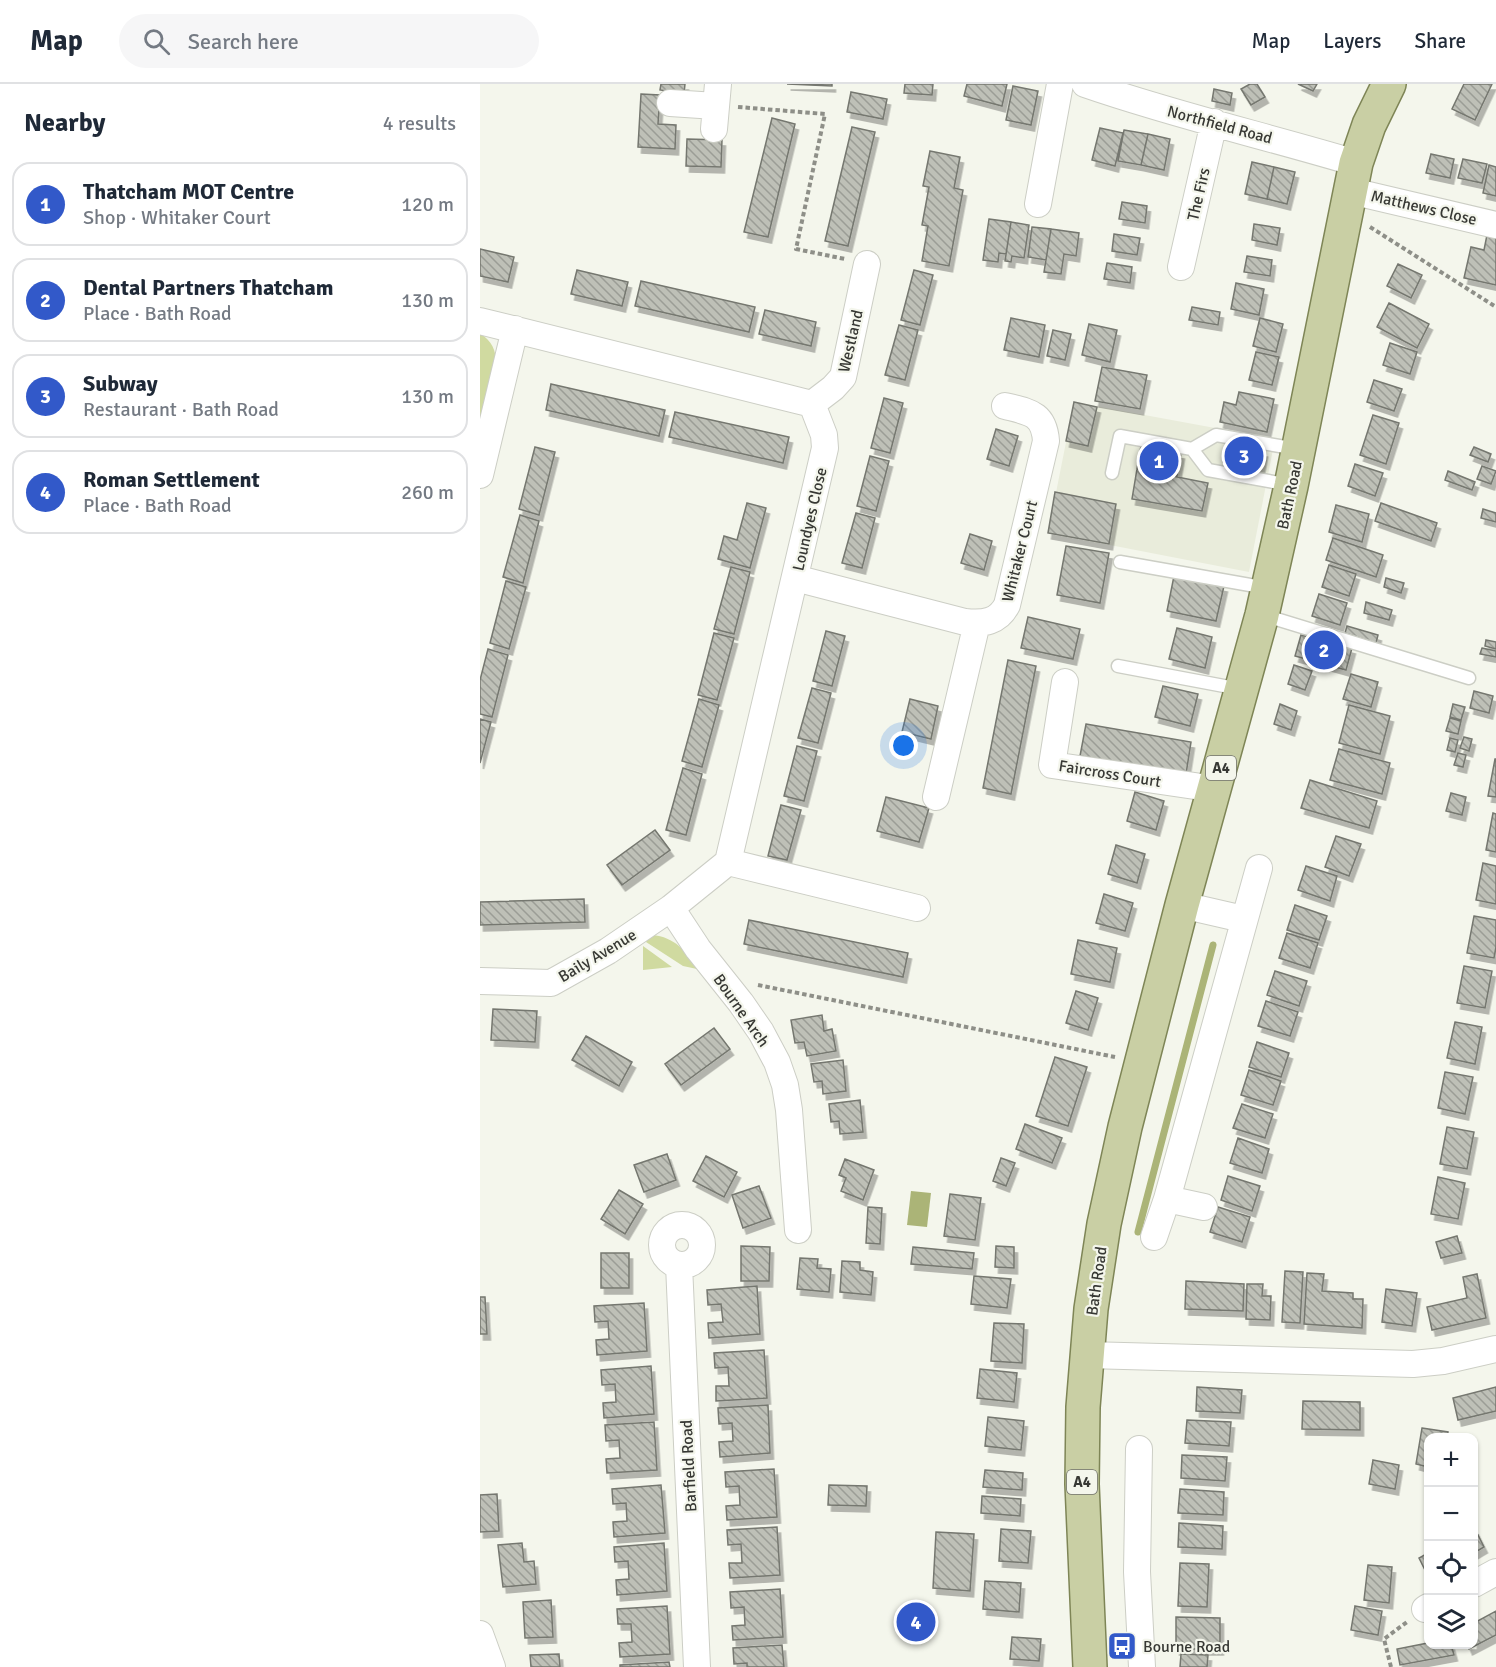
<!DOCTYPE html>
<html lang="en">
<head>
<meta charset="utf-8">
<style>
	body { margin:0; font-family:Signika,sans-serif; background:#f6f6f7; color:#1f2937 }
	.controls { position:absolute; right:18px; bottom:18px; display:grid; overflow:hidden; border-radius:12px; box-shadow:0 2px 4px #0004 }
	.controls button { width:54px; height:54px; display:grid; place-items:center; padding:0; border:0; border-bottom:2px solid #e0e1e3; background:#fff; color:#1f2937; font:30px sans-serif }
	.you { position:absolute; left:424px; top:662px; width:21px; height:21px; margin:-15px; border:4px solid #fff; border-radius:50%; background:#1a73e8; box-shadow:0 0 0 9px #1a73e833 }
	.badge { display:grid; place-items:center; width:39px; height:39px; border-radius:50%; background:#3259c9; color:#fff; font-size:20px; font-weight:700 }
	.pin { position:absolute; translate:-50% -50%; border:3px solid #fff; box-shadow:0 2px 6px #0006 }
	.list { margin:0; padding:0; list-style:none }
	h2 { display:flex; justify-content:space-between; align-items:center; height:78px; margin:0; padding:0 24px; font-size:26px }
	h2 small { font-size:20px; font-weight:400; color:#747a83 }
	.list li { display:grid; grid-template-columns:39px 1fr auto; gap:18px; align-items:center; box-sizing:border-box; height:84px; margin:0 12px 12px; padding:0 12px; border:2px solid #e0e1e3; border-radius:18px }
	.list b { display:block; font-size:22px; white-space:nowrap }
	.list p { margin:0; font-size:20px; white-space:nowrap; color:#747a83 }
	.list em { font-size:20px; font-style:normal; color:#747a83 }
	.icon { flex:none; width:33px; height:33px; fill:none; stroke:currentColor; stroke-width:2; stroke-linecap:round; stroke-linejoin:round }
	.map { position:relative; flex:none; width:1016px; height:1583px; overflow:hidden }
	header { display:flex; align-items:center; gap:36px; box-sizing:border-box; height:84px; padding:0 30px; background:#fff; border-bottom:2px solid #e0e1e3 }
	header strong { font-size:28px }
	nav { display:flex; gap:33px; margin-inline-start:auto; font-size:21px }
	.search { width:420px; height:54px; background:#f6f6f7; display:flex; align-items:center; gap:15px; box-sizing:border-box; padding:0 21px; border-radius:33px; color:#747a83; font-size:22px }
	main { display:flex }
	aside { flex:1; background:#fff }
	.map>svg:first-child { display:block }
	.built { fill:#e9ecdb }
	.green { fill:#d0daa0 }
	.water { fill:#abb477 }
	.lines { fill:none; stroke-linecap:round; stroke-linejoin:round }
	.stream { stroke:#abb477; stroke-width:7 }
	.building { fill:url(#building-back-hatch); stroke:#75776f; stroke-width:1.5; filter:url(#shadow) }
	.service-casing { stroke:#cccec5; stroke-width:15 }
	.minor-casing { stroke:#cccec5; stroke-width:28 }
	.primary-casing { stroke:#7e8556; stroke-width:36 }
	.path { stroke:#8e8f88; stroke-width:4; stroke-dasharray:4.5 3; stroke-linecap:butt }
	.service { stroke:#fff; stroke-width:12 }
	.minor { stroke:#fff; stroke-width:26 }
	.primary { stroke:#c9cfa4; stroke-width:33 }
	.labels { text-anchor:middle; stroke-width:4.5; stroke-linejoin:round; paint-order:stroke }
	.shield { fill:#f4f6ec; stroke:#70716b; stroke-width:1.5 }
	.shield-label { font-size:15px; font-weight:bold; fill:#373834 }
	.street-label { font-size:16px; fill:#373834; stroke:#f4f6ec }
	.poi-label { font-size:16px; fill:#373834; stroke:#f4f6ec; text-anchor:start }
</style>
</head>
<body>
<header>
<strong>Map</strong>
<div class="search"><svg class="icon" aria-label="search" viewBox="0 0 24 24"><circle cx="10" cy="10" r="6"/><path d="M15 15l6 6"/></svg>Search here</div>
<nav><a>Map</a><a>Layers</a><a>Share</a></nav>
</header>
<main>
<aside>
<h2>Nearby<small>4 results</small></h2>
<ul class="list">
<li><span class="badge">1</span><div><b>Thatcham MOT Centre</b><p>Shop · Whitaker Court</p></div><em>120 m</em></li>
<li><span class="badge">2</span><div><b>Dental Partners Thatcham</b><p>Place · Bath Road</p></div><em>130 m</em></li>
<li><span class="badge">3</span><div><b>Subway</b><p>Restaurant · Bath Road</p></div><em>130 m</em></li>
<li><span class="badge">4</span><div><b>Roman Settlement</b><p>Place · Bath Road</p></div><em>260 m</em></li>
</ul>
</aside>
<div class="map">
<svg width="1016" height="1583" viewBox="0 0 1016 1583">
	<defs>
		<pattern id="building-back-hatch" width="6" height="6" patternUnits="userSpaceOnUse" patternTransform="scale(1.5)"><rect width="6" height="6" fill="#bec0b7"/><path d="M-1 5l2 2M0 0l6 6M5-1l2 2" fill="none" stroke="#9b9d96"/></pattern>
		<filter id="shadow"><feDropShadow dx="3.5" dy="6" stdDeviation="0" flood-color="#0004"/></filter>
	</defs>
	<rect width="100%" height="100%" fill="#f4f6ec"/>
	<path class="built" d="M594 318 795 355 769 488 568 449Z"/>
	<path class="green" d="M0 249C12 258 16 265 16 280L0 350Z
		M172 851C195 853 206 867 217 885L203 882 166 858 168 853Z
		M163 862 192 883 163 886Z"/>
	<path class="water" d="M431 1107 451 1109 447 1143 427 1141Z"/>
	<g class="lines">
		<path class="stream" d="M658 1148 733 861"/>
	</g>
	<path class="building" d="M181 0H205L204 10 180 6Z
		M307 0H352V2Z
		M425 0H453L452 11 424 9Z
		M487 0H527L522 22 484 12Z
		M770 0H777L785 13 771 21 761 5Z
		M818 0H837L833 7Z
		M984 0H1012L995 36 972 25Z
		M533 2 558 7 551 41 526 36Z
		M734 5 752 9 750 21 732 17Z
		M371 8 407 15 403 35 367 28Z
		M161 10 180 11 178 40 196 41 195 65 158 63Z
		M292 34 315 40 288 153 264 148Z
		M372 43 395 48 368 162 345 157Z
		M620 44 643 49 635 82 612 76Z
		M644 46 668 50 661 81 638 77Z
		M668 50 690 55 684 86 661 81Z
		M207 55 242 56 241 83 206 82Z
		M450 67 480 73 474 104 483 106 469 182 442 177 448 142 442 141 449 103 443 102Z
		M951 70 974 75 970 94 946 89Z
		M983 75 1007 80 1002 99 978 94Z
		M772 78 794 83 787 115 765 110Z
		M1009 81 1016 83V112L1003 109Z
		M794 83 815 88 807 120 787 115Z
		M642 118 667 122 665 139 639 135Z
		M509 135 531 138 526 170 519 169 518 178 503 176Z
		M531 138 549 141 544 174 532 172 531 178 525 177Z
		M774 140 800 144 797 161 772 156Z
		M552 143 571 145 566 176 548 173Z
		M571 145 599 149 596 172 584 170 581 190 564 188Z
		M634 150 660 154 657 171 632 167Z
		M1007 151 1016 153V201L984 194 991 163 1004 166Z
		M0 165 34 173 28 198 0 192Z
		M767 172 792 176 790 192 764 188Z
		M627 179 652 183 650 199 624 195Z
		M918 180 942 191 931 214 907 202Z
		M97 186 148 198 142 222 91 210Z
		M434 186 453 191 440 241 421 236Z
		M161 197 275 223 269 248 155 222Z
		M756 199 784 205 779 231 751 225Z
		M909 219 949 240 937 264 897 243Z
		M712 223 740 228 738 241 709 236Z
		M285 226 336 238 331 262 279 250Z
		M531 234 565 241 559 273 524 266Z
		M780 234 803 240 796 268 773 262Z
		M609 240 637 246 630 278 602 271Z
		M419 241 438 246 425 296 405 291Z
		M573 246 591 250 585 276 567 272Z
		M910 259 937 268 930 290 903 281Z
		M776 268 799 273 792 301 769 296Z
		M622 283 667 291 660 325 615 317Z
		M894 296 922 305 914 327 887 318Z
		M71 300 185 326 179 352 66 326Z
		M759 308 794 315 787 348 740 338 744 318 756 321Z
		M404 314 423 319 410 369 391 364Z
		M594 318 617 323 608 362 586 357Z
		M195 328 309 353 303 379 189 353Z
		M893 331 919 339 906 380 880 371Z
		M516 345 538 352 529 382 507 375Z
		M746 361 784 367 781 384 743 378Z
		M661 362 701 369 697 392 657 385Z
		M55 363 75 368 59 431 39 425Z
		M994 363 1011 370 1008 378 990 371Z
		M390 372 409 377 396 427 377 422Z
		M875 380 903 389 895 412 868 402Z
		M1002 382 1016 387 1011 400 997 395Z
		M657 385 728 399 722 427 652 415Z
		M968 387 995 398 992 406 965 396Z
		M575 408 636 420 629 460 568 449Z
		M267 419 286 424 270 484 238 475 244 452 257 456Z
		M901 419 957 439 951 457 895 437Z
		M856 421 889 430 882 458 849 448Z
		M1003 425 1016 429V438L1001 434Z
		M376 429 395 434 382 484 362 479Z
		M40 431 59 437 43 499 23 493Z
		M490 450 512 457 504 486 481 479Z
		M853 454 903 471 896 493 846 476Z
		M586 462 629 469 620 519 577 511Z
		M849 481 876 490 869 512 842 503Z
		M251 483 270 488 254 550 234 545Z
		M694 492 744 502 736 537 687 527Z
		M906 494 924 499 921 509 904 503Z
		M26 497 46 503 29 565 10 559Z
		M839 510 867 519 860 541 832 532Z
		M886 518 912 526 909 536 884 529Z
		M548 533 600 545 593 575 541 564Z
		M867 542 898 551 896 559 865 549Z
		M697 544 732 553 725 584 689 575Z
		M346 547 365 552 352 602 333 597Z
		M234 549 254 554 237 616 218 611Z
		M821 551 872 564 866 586 815 572Z
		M1006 556 1016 558V565L1005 562Z
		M1002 564 1016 567V573L1000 570Z
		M8 565 28 571 12 633 0 630V596Z
		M528 576 556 582 531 710 503 704Z
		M814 581 832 587 825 606 808 600Z
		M871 590 898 598 891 623 863 615Z
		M683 602 718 610 710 642 675 633Z
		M332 604 351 609 338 659 318 654Z
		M994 607 1013 612 1009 629 990 624Z
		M219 615 239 621 222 683 202 677Z
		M430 615 458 622 451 655 422 648Z
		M800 620 817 627 811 646 794 640Z
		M973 620 985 623 981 636 970 633Z
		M869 621 910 632 900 670 859 659Z
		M970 634 981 637 978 650 966 647Z
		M0 635 11 638 0 679Z
		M606 640 711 658 706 690 600 672Z
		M984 653 992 655 989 667 980 664Z
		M970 654 978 656 975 668 967 666Z
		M317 662 337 667 324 717 304 712Z
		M859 665 910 679 902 710 850 696Z
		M978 669 986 671 983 683 974 681Z
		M1015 675H1016V713L1008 712Z
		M203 684 222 690 206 751 186 746Z
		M830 696 897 717 889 744 821 724Z
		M655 708 684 717 676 746 647 737Z
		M971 709 986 713 982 731 966 727Z
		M406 713 449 724 439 758 397 747Z
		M301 721 321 726 307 776 288 772Z
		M1013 729 1016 730V768L1006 766Z
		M175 746 190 766 142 801 127 781Z
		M856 752 881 760 869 792 845 783Z
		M636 761 665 770 657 799 628 790Z
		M1003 779 1016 782V820L996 816Z
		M826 782 857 792 850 817 818 806Z
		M624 810 653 819 645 847 616 839Z
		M104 815 105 838 0 841V818Z
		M815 821 847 832 839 856 807 846Z
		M994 832 1016 836V863L1014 874 987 869Z
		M269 836 428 869 423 893 264 860Z
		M807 849 838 859 830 884 799 874Z
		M598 856 637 864 630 898 591 890Z
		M984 882 1012 887 1005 924 977 919Z
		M795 887 827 897 819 922 787 911Z
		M596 907 618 914 608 946 586 939Z
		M786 917 818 928 810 952 778 942Z
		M13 925 57 927 55 958 11 956Z
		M342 931 344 947 352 945 356 967 327 972 324 958 315 959 311 936Z
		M975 938 1002 943 995 980 967 974Z
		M234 944 250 965 201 1001 185 980Z
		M106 952 152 978 139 1002 92 976Z
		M777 958 809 969 801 993 769 983Z
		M575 973 607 983 588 1042 556 1032Z
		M363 976 366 1007 343 1010 342 997 334 998 331 980Z
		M769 986 801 997 793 1021 761 1011Z
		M965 988 993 993 985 1030 958 1024Z
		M380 1016 383 1048 360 1050 359 1037 351 1038 349 1020Z
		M762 1020 793 1030 785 1054 753 1044Z
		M545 1040 582 1054 572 1079 536 1065Z
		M967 1043 994 1048 987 1085 960 1080Z
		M758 1054 789 1065 782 1089 750 1079Z
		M187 1070 196 1096 164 1108 154 1081Z
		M226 1072 257 1088 244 1113 213 1097Z
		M521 1074 535 1079 526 1102 513 1097Z
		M365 1075 394 1086 383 1116 361 1107 366 1094 359 1091Z
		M748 1092 780 1102 772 1127 741 1116Z
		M958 1093 985 1099 978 1135 951 1130Z
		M279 1102 291 1134 263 1144 252 1111Z
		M139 1106 163 1120 145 1150 121 1135Z
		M470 1110 501 1114 495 1156 464 1152Z
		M388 1123 402 1124 400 1160 386 1159Z
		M738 1123 770 1133 762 1158 730 1148Z
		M977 1152 982 1169 961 1174 956 1158Z
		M261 1162 290 1163 289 1197H261Z
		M516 1162 534 1163V1184L515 1183Z
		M433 1163 494 1169 492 1185 431 1180Z
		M121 1169H149V1204H121Z
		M320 1174 338 1175 337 1184 351 1185 349 1208 317 1205Z
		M362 1177 380 1178V1186L393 1188 391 1211 360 1208Z
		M805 1187 823 1188 820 1239 802 1238Z
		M827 1189 844 1190 842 1207 873 1209V1215H883L882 1244 824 1240Z
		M997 1190 1006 1234 952 1246 947 1223 987 1214 983 1193Z
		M494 1192 531 1195 527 1224 491 1220Z
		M706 1197 764 1200 763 1227 705 1225Z
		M767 1200H783L782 1212H791L790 1236 766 1235Z
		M277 1202 280 1250 229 1254 228 1239 243 1238 241 1220 228 1221 227 1206Z
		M906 1205 937 1209 932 1242 902 1238Z
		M0 1213H5L7 1250H0Z
		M164 1219 167 1267 117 1271 116 1256 129 1255 128 1237 115 1238 114 1222Z
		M514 1239 544 1240 542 1279 511 1277Z
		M284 1266 287 1314 236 1317V1302H249L248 1283 235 1284 234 1269Z
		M171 1282 174 1330 124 1334 123 1319 136 1318 135 1300 122 1301 121 1286Z
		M500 1285 537 1289 534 1318 497 1314Z
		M717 1303 762 1306 760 1329 716 1327Z
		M1016 1303V1327L978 1336 973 1314Z
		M823 1317 880 1318V1346L822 1345Z
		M288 1321 290 1369 240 1373 239 1358 253 1357 252 1339 239 1340 238 1324Z
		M508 1333 544 1337 541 1366 505 1362Z
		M707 1336 751 1338 749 1362 705 1359Z
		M174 1338 177 1386 127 1389 126 1375 140 1374 139 1356 126 1357 125 1341Z
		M942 1344 968 1348 967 1354H948V1383L936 1380Z
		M702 1371 747 1373 745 1397 701 1394Z
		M893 1376 919 1381 915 1405 889 1400Z
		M294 1385 297 1433 247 1436 246 1422 260 1421 259 1402 246 1403 245 1388Z
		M505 1386 543 1389 542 1406 503 1403Z
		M181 1401 185 1449 134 1453 133 1438 147 1437 146 1419 133 1420 132 1405Z
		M349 1401 387 1402 386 1422 348 1421Z
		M700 1405 744 1408 743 1431 698 1429Z
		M17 1410 19 1447 0 1448V1411Z
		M502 1412 541 1415 540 1432 501 1429Z
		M699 1439 743 1442 742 1465 698 1463Z
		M297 1443 300 1491 250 1494 249 1479H262L261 1460 248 1461 247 1446Z
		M521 1445 551 1447 548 1479 519 1477Z
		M995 1445 1004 1463 994 1469V1445Z
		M456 1448 494 1450 490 1507 453 1504Z
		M42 1459 44 1478 54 1477 56 1500 23 1503 18 1461Z
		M184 1459 187 1507 137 1511 136 1496 149 1495 148 1477 135 1478 134 1463Z
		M948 1469V1492L939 1474Z
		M700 1479 729 1480 727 1523 698 1522Z
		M888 1481 912 1483 909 1519 884 1516Z
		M505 1497 541 1499 539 1528 503 1525Z
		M300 1505 303 1553 253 1556 252 1542 265 1541 264 1523 251 1524 250 1508Z
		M71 1516 73 1553 45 1554 43 1518Z
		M187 1522 190 1570 140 1573 139 1559 152 1558 151 1540H138L137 1525Z
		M875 1522 902 1527 898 1551 871 1546Z
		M1016 1527V1551L989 1565 987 1560H994V1539Z
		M696 1533 740 1534V1565H696Z
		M532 1553 561 1555 559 1577 530 1575Z
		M948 1559V1560H971L974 1571 920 1581 917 1565Z
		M302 1561 304 1583H267V1579L254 1580 253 1564Z
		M79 1570 80 1583H51L50 1571Z
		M701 1570 728 1571 727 1583H700Z
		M189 1578 190 1583H140V1581Z"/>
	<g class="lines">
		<g class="service-casing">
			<path id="service" d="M712 365 728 386 810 401
				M632 389 640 352 712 365 736 351 817 365
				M640 478 787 504
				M783 531 989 594
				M638 582 760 605"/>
		</g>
		<g class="minor-casing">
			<path id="minor" d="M605 0C694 31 786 52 876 79
				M190 19 236 22
				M234 45 238 0
				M871 107 1016 141
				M558 120 580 0
				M701 183 734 38
				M0 237 332 320 344 351 345 364 248 778 191 824 128 867 71 899 0 897
				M332 320 353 304 363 293 387 180
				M0 391 35 245
				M315 494 485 538C504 540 518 538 527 521L566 357C564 329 549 328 525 322
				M585 598 572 681 735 705
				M456 713 497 539
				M248 778 437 824
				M702 821 763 835
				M191 824 218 865 261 919 281 948 297 978 305 1001 309 1026 318 1146
				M687 1115 724 1123
				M182 1161a20 20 0 1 1 40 0a20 20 0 1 1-40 0Z
				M674 1153 687 1115 779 784
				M199 1181 217 1583
				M607 1271 933 1280 963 1277 1016 1265
				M659 1365 657 1488 662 1583
				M994 1500 1016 1488
				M945 1525 948 1523
				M0 1550 12 1583"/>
		</g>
		<g class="primary-casing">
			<path id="primary" d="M610 1583 602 1400 603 1323 611 1225 624 1140 645 1043 702 821 782 531 811 402 876 79 889 41 909 0"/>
		</g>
		<path class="path" d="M258 23 345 30 316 165 365 175
			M890 143 1016 223
			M278 901 635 973
			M911 1583 904 1555 927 1538"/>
		<use href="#service" class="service"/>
		<use href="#minor" class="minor"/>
		<use href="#primary" class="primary"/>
	</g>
	<defs>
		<g id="bus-square" transform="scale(1.5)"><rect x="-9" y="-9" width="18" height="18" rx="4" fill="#3259c9" stroke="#f4f6ec"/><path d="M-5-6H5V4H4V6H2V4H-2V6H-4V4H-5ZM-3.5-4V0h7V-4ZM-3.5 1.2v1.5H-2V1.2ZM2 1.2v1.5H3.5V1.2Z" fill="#fff"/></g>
	</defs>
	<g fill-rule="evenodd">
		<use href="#bus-square" x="642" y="1562"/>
	</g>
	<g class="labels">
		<g class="shield">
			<rect x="726" y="672" width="30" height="24" rx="4.5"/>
			<rect x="587" y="1386" width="30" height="24" rx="4.5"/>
		</g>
		<g class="shield-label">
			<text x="741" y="689">A4</text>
			<text x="602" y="1403">A4</text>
		</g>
		<g class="street-label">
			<text transform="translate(740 40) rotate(15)" y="6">Northfield Road</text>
			<text transform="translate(718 110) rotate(-77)" y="6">The Firs</text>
			<text transform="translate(944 123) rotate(13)" y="6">Matthews Close</text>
			<text transform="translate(370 257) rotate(-77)" y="6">Westland</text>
			<text transform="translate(809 411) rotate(-78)" y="6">Bath Road</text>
			<text transform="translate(329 435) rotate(-77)" y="6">Loundyes Close</text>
			<text transform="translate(539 467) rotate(-76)" y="6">Whitaker Court</text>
			<text transform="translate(630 689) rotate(9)" y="6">Faircross Court</text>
			<text transform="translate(117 871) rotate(-31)" y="6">Baily Avenue</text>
			<text transform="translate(262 926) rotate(55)" y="6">Bourne Arch</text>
			<text transform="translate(616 1197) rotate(-82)" y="6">Bath Road</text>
			<text transform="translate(208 1382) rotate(-93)" y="6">Barfield Road</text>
		</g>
		<g class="poi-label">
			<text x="663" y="1568">Bourne Road</text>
		</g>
	</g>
</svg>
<div class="controls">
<button>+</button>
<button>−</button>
<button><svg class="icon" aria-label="locate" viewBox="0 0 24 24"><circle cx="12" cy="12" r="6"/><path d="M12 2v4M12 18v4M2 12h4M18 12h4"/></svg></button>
<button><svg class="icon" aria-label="layers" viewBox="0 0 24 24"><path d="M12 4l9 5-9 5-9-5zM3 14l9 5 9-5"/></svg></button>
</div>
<div class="you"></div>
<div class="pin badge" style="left:679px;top:377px">1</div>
<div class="pin badge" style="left:844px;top:566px">2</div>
<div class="pin badge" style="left:764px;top:372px">3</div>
<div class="pin badge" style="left:436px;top:1538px">4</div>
</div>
</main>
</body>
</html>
